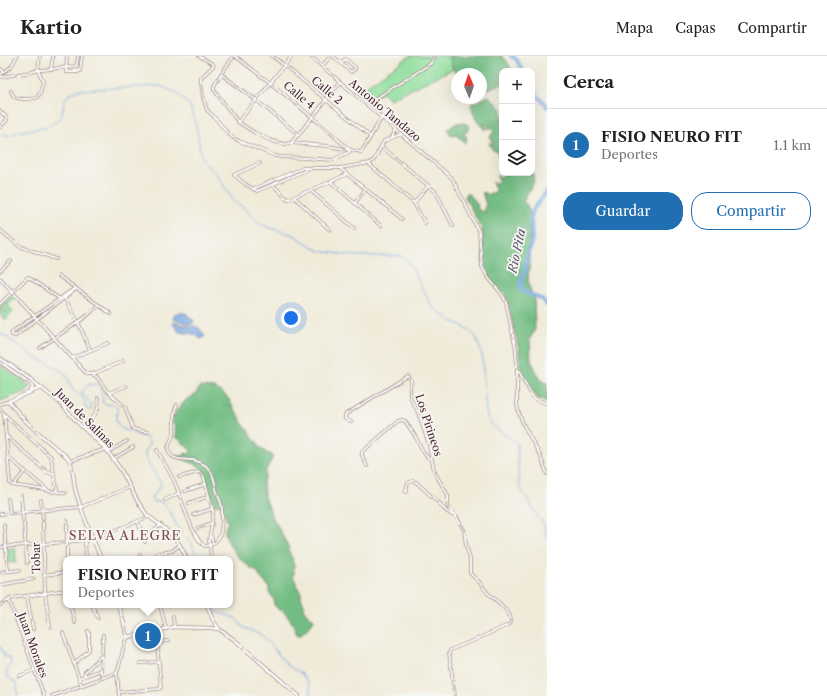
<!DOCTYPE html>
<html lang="es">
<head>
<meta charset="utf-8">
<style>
	body { margin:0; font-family:"Libre Caslon Text",serif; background:#f6f6f6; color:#202124 }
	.controls { position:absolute; right:12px; top:12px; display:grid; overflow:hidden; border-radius:8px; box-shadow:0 4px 16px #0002 }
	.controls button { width:36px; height:36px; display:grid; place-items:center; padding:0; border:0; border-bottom:1px solid #e0e0e0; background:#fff; color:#202124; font:20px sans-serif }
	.compass { position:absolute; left:451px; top:12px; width:36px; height:36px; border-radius:50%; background:#fff; box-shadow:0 4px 16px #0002; rotate:358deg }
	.you { position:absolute; left:291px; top:262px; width:14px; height:14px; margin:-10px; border:3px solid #fff; border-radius:50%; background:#1a73e8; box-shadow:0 0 0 6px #1a73e833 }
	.badge { display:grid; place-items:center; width:26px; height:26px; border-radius:50%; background:#1f6fb2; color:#fff; font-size:13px; font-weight:700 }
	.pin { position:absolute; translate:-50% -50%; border:2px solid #fff; box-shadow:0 1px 4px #0006 }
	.popup { position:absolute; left:63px; top:500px; width:170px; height:52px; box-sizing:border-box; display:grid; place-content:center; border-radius:8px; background:#fff; filter:drop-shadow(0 1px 3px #0005); font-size:13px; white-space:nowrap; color:#757577 }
	.popup b { font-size:15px; color:#202124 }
	.popup::after { content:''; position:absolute; left:50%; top:100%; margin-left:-8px; border:8px solid transparent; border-top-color:#fff }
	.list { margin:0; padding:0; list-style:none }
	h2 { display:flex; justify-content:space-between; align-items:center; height:52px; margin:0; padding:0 16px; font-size:17px }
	h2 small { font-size:13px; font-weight:400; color:#757577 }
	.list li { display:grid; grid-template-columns:26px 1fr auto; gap:12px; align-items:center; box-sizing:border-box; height:72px; padding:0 16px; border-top:1px solid #e0e0e0 }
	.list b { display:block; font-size:15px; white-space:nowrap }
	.list p { margin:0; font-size:13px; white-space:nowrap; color:#757577 }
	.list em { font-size:13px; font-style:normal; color:#757577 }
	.actions { display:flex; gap:8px; padding:12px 16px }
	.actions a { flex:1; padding:9px 0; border:1px solid #1f6fb2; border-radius:16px; text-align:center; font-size:14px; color:#1f6fb2 }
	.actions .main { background:#1f6fb2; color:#fff }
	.icon { flex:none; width:22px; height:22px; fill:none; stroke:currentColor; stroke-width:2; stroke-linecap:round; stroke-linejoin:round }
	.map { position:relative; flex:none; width:547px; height:640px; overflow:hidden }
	header { display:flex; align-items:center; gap:24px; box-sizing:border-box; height:56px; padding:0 20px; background:#fff; border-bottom:1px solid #e0e0e0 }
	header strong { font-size:19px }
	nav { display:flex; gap:22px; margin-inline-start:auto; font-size:14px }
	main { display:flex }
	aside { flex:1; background:#fff }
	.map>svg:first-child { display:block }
	.green { fill:#8fde9d; stroke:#6c7e64 }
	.forest { fill:#73bd84; stroke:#5e6e58 }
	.water { fill:#78a7e2; stroke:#616386 }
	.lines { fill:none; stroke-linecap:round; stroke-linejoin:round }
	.stream { stroke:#78a7e2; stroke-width:1 }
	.river { stroke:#78a7e2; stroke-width:4 }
	.minor-casing { stroke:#9d8582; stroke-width:3.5 }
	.tertiary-casing { stroke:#9d8582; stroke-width:4 }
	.minor { stroke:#fff; stroke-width:2 }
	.tertiary { stroke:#fff; stroke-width:2.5 }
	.labels { text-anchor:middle; stroke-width:3.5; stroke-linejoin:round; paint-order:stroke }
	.street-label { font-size:11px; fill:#4a1f2b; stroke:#f6f6f2 }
	.water-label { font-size:12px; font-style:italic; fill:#5a4f6b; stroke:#f6f6f2 }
	.quarter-label { font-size:13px; letter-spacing:1px; fill:#814a47; stroke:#f6f6f2 }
</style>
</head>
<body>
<header>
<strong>Kartio</strong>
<nav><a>Mapa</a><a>Capas</a><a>Compartir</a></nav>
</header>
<main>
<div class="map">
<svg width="547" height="640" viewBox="0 0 547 640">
	<rect width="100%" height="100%" fill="#f6f6f2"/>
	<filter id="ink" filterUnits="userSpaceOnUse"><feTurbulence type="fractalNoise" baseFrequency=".025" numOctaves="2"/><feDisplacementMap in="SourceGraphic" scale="8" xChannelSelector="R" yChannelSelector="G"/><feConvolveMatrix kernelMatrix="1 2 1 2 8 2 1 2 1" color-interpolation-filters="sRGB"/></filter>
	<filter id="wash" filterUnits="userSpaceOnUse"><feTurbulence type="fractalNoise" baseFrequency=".012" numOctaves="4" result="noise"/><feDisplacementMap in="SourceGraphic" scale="16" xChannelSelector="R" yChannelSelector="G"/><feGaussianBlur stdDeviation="0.9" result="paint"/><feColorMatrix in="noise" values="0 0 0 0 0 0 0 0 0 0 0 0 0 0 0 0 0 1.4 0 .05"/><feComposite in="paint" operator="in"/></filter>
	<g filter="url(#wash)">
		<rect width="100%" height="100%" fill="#f0ebd9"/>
		<path class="green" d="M410 0H449L453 13 390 43 383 36 367 45 357 36Z
			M12 240 15 243 8 249V247L7 246 6 247 13 256 5 264 0 258V250L2 252 1 254 3 256 5 255 7 257 1 249Z
			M0 309 29 329V332L27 335 0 345Z
			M15 492 16 506 9 507 7 493Z"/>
		<path class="forest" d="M449 0H502L508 7 512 15H502V28L481 35V18H457V19L453 13Z
			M489 40 502 53V103H500L497 95 493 94 489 87H494L490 81 494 75 491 72H488L487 68H484L487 74C475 67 474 60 471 48Z
			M457 67C462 67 467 66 470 72L467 76H463L467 82 465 87 460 82 458 81 459 78 451 79 447 73 451 72 452 70Z
			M532 113 534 126 523 145 527 149 530 156 529 215C527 223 529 234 534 241L535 273 530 283 531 305 541 324 547 327V347L537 342 520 312 519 295 508 248 505 239 491 224 483 206 482 173 465 141 466 137C472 139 475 145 478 150L477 153 485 157 484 152 486 149 482 136 489 139 490 137H495V133L492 126 497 127 499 124 496 120 502 121 503 117H532Z
			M200 331 214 332 220 335 229 343 232 350 240 361 242 367 246 371 253 383 258 387V390L268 398H271L273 400C272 405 269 407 267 412 265 416 266 421 263 425L264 441 269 451 271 460 275 465 288 490 290 499 293 503 292 506 294 508V512L292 514 294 515V518L293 520 296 526V529L301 536V542L304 548V554L308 559 314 563 311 569 302 577 301 579H298L296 577C295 568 288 561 282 554H279L274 549V543L269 536V531L260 521 258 516 254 513H251C248 508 243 506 239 502 234 497 224 481 225 474 225 471 227 468 228 466L221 448 214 449 203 415 199 410 176 400H184L185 397 188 398 192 396 179 383 176 382 175 370 172 367V361L175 360 176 355 186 344 195 339Z"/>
		<path class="water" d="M179 257H186L194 265 193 267 189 268 173 263 174 259Z
			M174 266 189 270H195L199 272 205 280 203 282 200 283 195 278 193 279 192 278 179 276 173 268Z"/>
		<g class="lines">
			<path class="stream" d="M0 79H9L26 74 45 72 60 63 63 54 64 45 70 38 78 34 160 30 175 36 190 49 197 74 201 100 205 107 217 119 234 146 244 152
				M244 152 259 167 267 171 294 179 319 195 355 200H401L408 205 433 252 452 265 468 273 476 281 482 298 486 355C487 358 487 362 489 365 496 375 509 379 517 388L519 430 543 468 547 482
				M0 277C12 284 22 293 33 300 41 305 61 312 66 319 69 323 69 329 72 333 75 336 79 337 82 340 85 345 84 350 88 354L92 353 91 349 82 336C85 330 92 326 99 329L103 342 102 346C106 350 114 347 117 351 119 355 115 360 116 364 118 375 137 378 146 381 147 383 148 385 149 387 149 392 144 395 145 399 145 406 158 421 161 428 159 434 154 437 151 442L153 445 163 447 170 456 180 476 191 487 198 503
				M213 549 217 556 235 562 243 571 263 580 288 610 301 617 309 628 311 640
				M0 590 5 600 11 603C11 612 4 611 8 621L12 624 17 628 18 640"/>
			<path class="river" d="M511 0 516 3 523 15
				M532 32 536 39 544 46 547 51
				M547 135 533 154 531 163 532 184 527 199 525 214 520 229 522 235 541 243 547 249"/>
		</g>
	</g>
	<g filter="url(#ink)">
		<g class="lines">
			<g class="minor-casing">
				<path id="minor" d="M67 0 66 16H77L80 15 82 0
					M199 0 213 8V10L201 22V27L203 41 207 54 216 63 226 75 232 81 239 85 275 100 282 101 304 102 333 104 349 96 350 94C313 61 275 30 235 0
					M234 0 221 18 214 30V34L238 66 255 77 272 85 284 88 291 87 328 90 361 96 362 95 382 61
					M272 0 284 9 371 81
					M310 0 452 122 479 176 482 211 487 220 503 240 506 246 516 294 517 313V349L519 357 524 370 540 399 547 418
					M333 0 351 16 355 13V11L345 3 341 7
					M322 10 331 0
					M0 12 4 16
					M51 13 53 0
					M221 18 256 44 299 79
					M0 19 11 11 17 0
					M0 21 32 16 38 14H43L76 10 77 8 78 0
					M11 35C13 44 22 43 29 43 30 43 35 42 36 42 41 40 42 29 43 25L38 14 40 0
					M367 48 430 8 435 0
					M0 55 6 61 7 64 0 71
					M238 66 292 0
					M391 82 396 74
					M291 87 313 61 340 26
					M382 91 436 136 453 170
					M260 107 234 119 245 128 257 135 304 115 307 113
					M369 108 414 147 425 167
					M340 112 347 118 402 163
					M331 126 381 170
					M273 129 286 142 289 143 330 126 347 118
					M253 133 303 112H340L370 107 374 104 384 85 401 78
					M310 134 354 172
					M294 141 330 174
					M355 147 365 134
					M414 147 428 130
					M0 174 19 190 56 203
					M0 215 11 205
					M59 220 111 258
					M0 222 84 315 88 318H92L97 321 106 334 125 351 133 373 147 376
					M75 232 12 276V279L15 280 76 233
					M64 241 78 266 90 294
					M0 248 28 221 60 243
					M40 292C54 282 70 272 84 262 90 258 93 253 99 250
					M72 302 108 287
					M518 314 533 341 536 343 547 348
					M93 318 123 305
					M109 337 126 330
					M0 348 9 345
					M0 353 4 358 51 401 54 419
					M4 358 10 427 12 429 46 434 53 436 56 435 57 433 54 419 47 416 6 380
					M351 366 345 363V360L346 358 408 320 411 324 410 334V340L413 347 417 354 428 386 434 414 436 419 448 439V450L449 453 457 462 464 474 466 489 470 503V517C473 521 477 523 480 527 483 531 486 536 490 539 497 545 513 557 511 567L508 569 477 583 450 594 449 597 455 640
					M83 371C92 363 101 355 98 342
					M157 394C163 405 170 416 175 427 181 440 193 485 205 490 214 489 219 485 221 475 222 468 222 461 222 454 222 447 218 440 216 433 215 428 214 421 211 416 209 413 207 411 205 409 201 407 197 405 194 404 186 403 172 405 169 396 166 389 173 383 174 376 175 367 172 357 177 349
					M108 396 127 385
					M8 401 46 433
					M113 403 133 391
					M70 405 106 393
					M367 410 362 400V396L398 365 402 364 405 365 415 380 424 397 427 401 432 403
					M179 421 199 416 203 419 213 455 212 467 209 485 210 490 211 503
					M14 429 25 415
					M406 433 408 427 413 425 416 426 439 447 445 454 452 459 454 458
					M406 433 407 434V436L405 435Z
					M56 435 58 436 65 437
					M185 435 206 428
					M21 440 23 464
					M8 443 10 457
					M41 444 43 463
					M165 444 179 437
					M189 447 209 440
					M0 458 81 451 130 431
					M193 459 212 453
					M138 466 145 486
					M43 467 45 537 50 571
					M24 468 27 507
					M4 469 8 515
					M198 472 212 467
					M150 478 161 469
					M211 480 213 488
					M85 484 86 503
					M0 491 67 486 93 483 148 461
					M140 498 141 503
					M67 503V465
					M157 503V498L159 497 172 495 180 489
					M0 516 20 514
					M44 519 66 516
					M0 529 34 523
					M27 540 33 573
					M9 544 44 640
					M0 549 12 542 66 534
					M70 549 75 567
					M92 549 98 562
					M160 549 166 573
					M173 560 174 571
					M63 577 81 628
					M143 588 168 585
					M140 607 159 606
					M74 608 89 594V577L88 575
					M117 617 119 640
					M101 618 103 579
					M19 620 34 614
					M84 620 85 616 101 600
					M79 622 101 614
					M119 636 159 633 161 632 157 586
					M52 640 116 617 118 614 125 586 128 581"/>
			</g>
			<g class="tertiary-casing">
				<path id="tertiary" d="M0 302 30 323 59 346 78 367 106 393 121 414 138 446 147 459 164 472 172 479 180 489 187 503
					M0 306 31 328 33 331 30 336
					M41 332 9 345C24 367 48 385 68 402 74 411 73 422 75 432 81 456 92 480 101 503
					M118 549 123 564 126 578 128 581 174 571 211 572 219 573 236 585 299 640
					M207 549 213 564 219 573"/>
			</g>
			<use href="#minor" class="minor"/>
			<use href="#tertiary" class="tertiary"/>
		</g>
	</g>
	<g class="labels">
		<g class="street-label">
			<text transform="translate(327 34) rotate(40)" y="4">Calle 2</text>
			<text transform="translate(299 39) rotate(39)" y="4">Calle 4</text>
			<text transform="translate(385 54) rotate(40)" y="4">Antonio Tandazo</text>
			<text transform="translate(85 362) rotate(45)" y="4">Juan de Salinas</text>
			<text transform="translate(429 369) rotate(72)" y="4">Los Pirineos</text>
			<text transform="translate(36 502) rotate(-91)" y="4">Tobar</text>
			<text transform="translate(33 589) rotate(70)" y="4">Juan Morales</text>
		</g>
		<g class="water-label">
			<text transform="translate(517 195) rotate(-78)" y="4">Río Pita</text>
		</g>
		<g class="quarter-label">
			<text x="125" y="484">SELVA ALEGRE</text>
		</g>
	</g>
</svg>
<div class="controls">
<button>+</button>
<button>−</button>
<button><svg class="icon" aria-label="layers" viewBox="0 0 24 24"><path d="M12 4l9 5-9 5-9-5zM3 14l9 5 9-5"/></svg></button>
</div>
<svg class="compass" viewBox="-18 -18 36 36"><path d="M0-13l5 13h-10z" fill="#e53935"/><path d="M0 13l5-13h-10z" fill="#757577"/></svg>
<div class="you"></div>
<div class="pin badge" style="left:148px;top:580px">1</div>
<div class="popup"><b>FISIO NEURO FIT</b>Deportes</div>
</div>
<aside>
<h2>Cerca<small></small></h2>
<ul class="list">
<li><span class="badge">1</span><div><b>FISIO NEURO FIT</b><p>Deportes</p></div><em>1.1 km</em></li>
</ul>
<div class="actions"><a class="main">Guardar</a><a>Compartir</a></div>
</aside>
</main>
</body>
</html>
